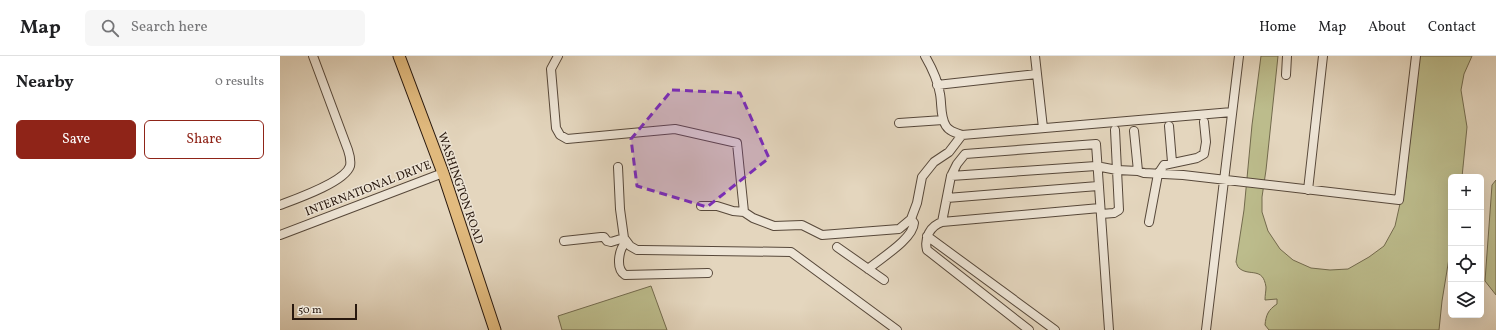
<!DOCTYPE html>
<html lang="en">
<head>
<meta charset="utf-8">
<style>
	body { margin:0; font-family:Vollkorn,serif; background:#f6f6f6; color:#202124 }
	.controls { position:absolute; right:12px; bottom:12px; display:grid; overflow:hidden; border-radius:6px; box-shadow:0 4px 16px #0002 }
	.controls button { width:36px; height:36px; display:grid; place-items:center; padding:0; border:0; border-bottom:1px solid #e0e0e0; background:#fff; color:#202124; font:20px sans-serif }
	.scale { position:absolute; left:12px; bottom:10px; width:65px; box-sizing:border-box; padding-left:4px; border:2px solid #28180e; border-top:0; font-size:11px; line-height:14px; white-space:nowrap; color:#28180e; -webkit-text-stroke:3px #ede4d5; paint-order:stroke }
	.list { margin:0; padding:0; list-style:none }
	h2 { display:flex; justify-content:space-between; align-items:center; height:52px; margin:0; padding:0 16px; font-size:17px }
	h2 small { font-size:13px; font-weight:400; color:#757577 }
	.actions { display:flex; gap:8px; padding:12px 16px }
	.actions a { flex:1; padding:9px 0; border:1px solid #8f2418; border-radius:6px; text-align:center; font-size:14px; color:#8f2418 }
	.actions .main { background:#8f2418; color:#fff }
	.icon { flex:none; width:22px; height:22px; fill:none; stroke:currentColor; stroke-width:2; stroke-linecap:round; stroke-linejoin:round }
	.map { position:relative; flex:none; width:1216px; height:274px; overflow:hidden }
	header { display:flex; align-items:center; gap:24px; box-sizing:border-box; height:56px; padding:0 20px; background:#fff; border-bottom:1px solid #e0e0e0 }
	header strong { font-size:19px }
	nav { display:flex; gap:22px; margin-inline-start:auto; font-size:14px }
	.search { width:280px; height:36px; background:#f6f6f6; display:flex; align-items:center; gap:10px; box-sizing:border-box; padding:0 14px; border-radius:6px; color:#757577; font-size:15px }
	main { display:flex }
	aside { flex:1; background:#fff }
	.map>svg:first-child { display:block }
	.green { fill:#bcbc8c; stroke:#726a4d }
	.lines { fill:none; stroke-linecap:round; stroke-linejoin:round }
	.minor-casing { stroke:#57483a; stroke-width:10 }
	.major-casing { stroke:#28180e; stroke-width:13 }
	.minor { stroke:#ede4d5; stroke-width:8 }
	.major { stroke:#e2bb7f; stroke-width:11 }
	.marked { fill:#7b2cbf; fill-opacity:0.2; stroke:#7b2cbf; stroke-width:3; stroke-dasharray:8 5; stroke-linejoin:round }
	.labels { text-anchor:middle; stroke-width:3; stroke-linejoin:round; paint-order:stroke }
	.street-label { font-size:12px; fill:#28180e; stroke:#ede4d5 }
</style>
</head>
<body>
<header>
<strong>Map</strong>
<div class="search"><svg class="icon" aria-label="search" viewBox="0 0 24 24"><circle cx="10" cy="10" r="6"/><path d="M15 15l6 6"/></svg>Search here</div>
<nav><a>Home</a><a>Map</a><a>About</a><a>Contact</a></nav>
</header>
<main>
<aside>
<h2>Nearby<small>0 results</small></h2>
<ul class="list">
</ul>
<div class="actions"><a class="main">Save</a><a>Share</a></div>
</aside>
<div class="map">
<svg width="1216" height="274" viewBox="0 0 1216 274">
	<rect width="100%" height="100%" fill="#e4d6be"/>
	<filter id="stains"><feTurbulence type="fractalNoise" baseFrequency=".005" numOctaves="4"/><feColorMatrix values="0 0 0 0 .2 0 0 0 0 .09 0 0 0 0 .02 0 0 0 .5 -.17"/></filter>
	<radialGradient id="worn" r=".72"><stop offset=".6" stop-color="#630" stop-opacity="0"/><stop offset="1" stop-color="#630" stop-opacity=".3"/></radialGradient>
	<path class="green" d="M981 0H998L986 114 982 141V156L988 175 1000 193 1013 204 1031 212 1050 214 1068 213 1089 201 1104 190 1115 170 1126 121 1139 0H1192L1184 18 1181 34 1187 71 1182 121H1171V190L1162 245 1159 274H989L985 269C986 259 988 254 997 248V243L985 244C985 239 986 235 986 231 983 210 969 221 959 212 957 210 957 208 956 206L964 154 972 69Z
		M1216 124V239L1205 225 1212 129Z
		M371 230 387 274H282L278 260Z"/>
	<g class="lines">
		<g class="minor-casing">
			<path id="minor" d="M278 0 271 13 276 72 280 79 287 83 395 73 457 87 464 156 473 162 494 170 522 169 542 179 619 173 631 163 637 147 642 121 654 106 669 96 682 79 952 56
				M645 0C652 12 658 25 660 38 662 48 660 61 666 70 669 75 676 77 682 79
				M755 0 763 72
				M1006 19 1007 0
				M657 29 757 18
				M619 67 663 64
				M889 70 892 106
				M854 75 858 115
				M338 111 340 153 344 182 350 190 357 194H362L511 196 617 274
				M671 120 816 110 837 114 858 115 864 117 903 119 1119 144 1136 0
				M1028 134 1043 0
				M667 142 818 130
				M0 149C16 143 65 126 70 110 71 105 70 100 68 94L33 0
				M421 150H437L453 155 464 156
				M821 158 834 157 839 154 835 74
				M662 166 671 120 677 108 685 98 816 88 829 274
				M869 166 878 118 884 109 917 102 924 98 926 86 924 66
				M0 179 163 117
				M647 180 775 274
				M284 185 321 181H324L327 185 331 186 344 182
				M346 186C339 193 335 212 345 219L428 217
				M557 191 604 224
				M588 213C601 202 633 183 634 167L631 163
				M749 274 647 194C644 182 650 170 662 166L820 152
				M926 274 959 0"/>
		</g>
		<g class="major-casing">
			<path id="major" d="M119 0 163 117 215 274"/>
		</g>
		<use href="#minor" class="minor"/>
		<use href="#major" class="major"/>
	</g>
	<path class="marked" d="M392 34 460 37 489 102 427 151 357 130 351 83Z"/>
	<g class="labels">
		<g class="street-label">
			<text transform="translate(88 132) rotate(-21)" y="4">INTERNATIONAL DRIVE</text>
			<text transform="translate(181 132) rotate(71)" y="4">WASHINGTON ROAD</text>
		</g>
	</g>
	<rect width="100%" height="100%" filter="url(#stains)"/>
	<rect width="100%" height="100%" fill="url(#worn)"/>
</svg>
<div class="controls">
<button>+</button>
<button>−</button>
<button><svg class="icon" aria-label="locate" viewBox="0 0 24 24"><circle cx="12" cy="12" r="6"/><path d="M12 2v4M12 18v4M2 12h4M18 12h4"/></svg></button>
<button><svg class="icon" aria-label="layers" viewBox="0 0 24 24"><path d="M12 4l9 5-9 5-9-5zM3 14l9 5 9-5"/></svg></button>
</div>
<div class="scale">50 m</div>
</div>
</main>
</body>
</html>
